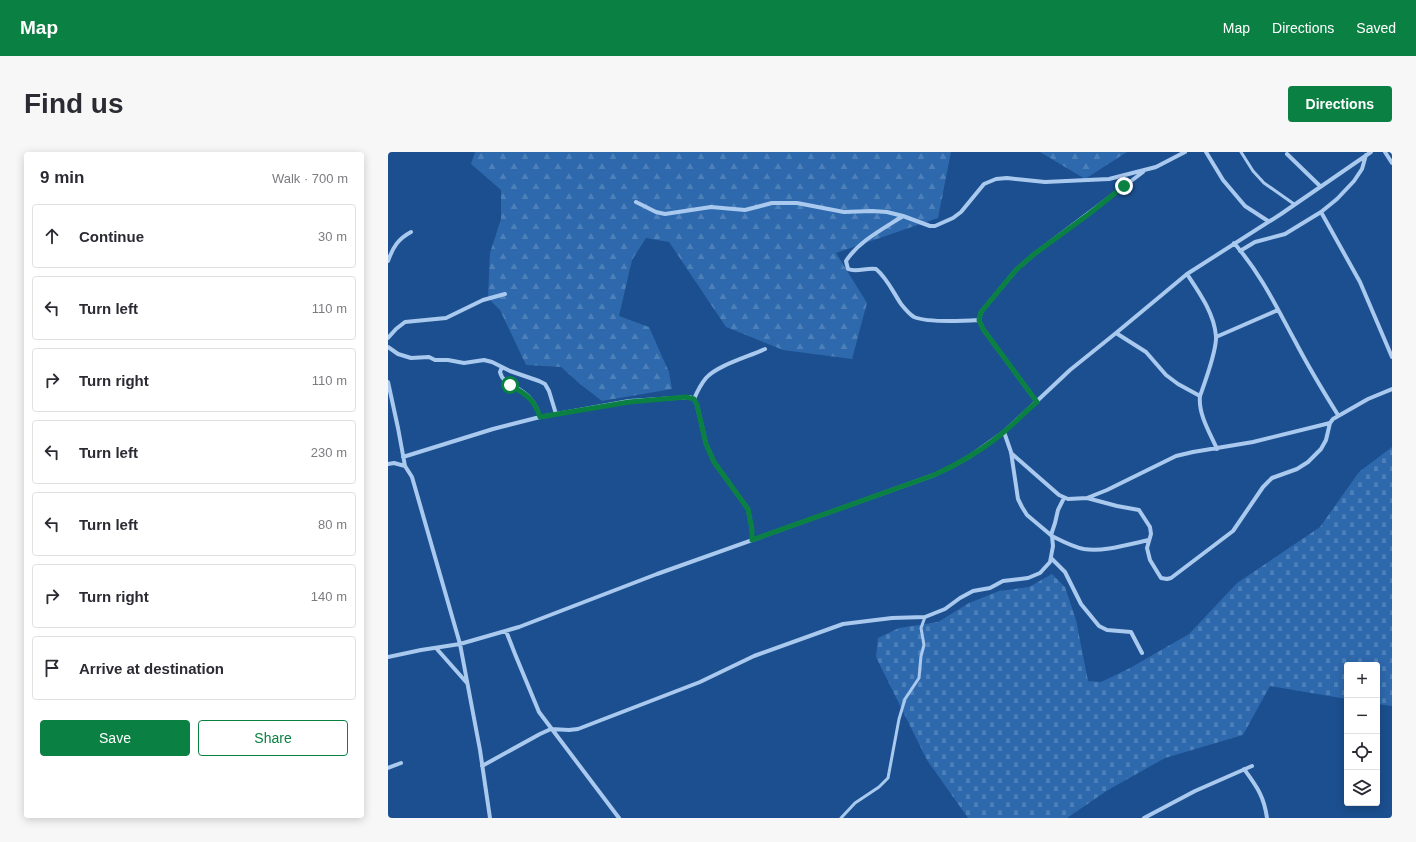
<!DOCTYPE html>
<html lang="en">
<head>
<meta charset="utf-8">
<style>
	body { margin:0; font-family:Helvetica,sans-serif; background:#f7f7f7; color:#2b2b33 }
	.controls { position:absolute; right:12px; bottom:12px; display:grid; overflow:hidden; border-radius:4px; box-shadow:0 2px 10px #0003 }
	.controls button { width:36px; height:36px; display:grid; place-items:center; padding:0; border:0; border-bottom:1px solid #e1e1e2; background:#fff; color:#2b2b33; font:20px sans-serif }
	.stop { position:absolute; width:12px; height:12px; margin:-9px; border:3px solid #0b8043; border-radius:50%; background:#fff }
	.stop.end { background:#0b8043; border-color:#fff; box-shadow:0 1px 4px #0008 }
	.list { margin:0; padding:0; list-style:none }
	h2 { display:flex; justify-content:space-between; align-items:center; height:52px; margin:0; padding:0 16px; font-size:17px }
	h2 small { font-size:13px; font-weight:400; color:#7c7c81 }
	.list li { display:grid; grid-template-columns:26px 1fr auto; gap:12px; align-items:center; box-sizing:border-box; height:64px; margin:0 8px 8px; padding:0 8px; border:1px solid #e1e1e2; border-radius:4px }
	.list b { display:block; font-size:15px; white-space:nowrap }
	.list em { font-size:13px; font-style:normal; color:#7c7c81 }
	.actions { display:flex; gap:8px; padding:12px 16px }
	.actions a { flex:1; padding:9px 0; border:1px solid #0b8043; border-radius:4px; text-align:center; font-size:14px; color:#0b8043 }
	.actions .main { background:#0b8043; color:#fff }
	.icon { flex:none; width:22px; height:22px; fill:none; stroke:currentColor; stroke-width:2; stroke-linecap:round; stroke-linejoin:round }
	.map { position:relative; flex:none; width:1004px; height:666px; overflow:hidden; border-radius:4px }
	header { display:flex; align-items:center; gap:24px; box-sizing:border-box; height:56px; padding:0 20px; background:#0b8043; color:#fff }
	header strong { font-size:19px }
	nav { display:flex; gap:22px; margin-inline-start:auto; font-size:14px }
	.intro { display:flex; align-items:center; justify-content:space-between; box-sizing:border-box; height:96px; padding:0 24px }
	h1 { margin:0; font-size:28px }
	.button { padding:10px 18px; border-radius:4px; background:#0b8043; color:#fff; font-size:14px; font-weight:700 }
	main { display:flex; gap:24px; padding:0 24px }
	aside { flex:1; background:#fff; border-radius:4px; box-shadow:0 2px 10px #0003 }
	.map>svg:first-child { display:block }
	.forest { fill:url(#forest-firs) }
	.cemetery { fill:url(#cemetery-stones) }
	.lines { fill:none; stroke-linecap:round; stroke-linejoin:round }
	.lane { stroke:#a9c9ee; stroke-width:3 }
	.street { stroke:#a9c9ee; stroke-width:4 }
	.route { stroke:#0b8043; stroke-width:5 }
</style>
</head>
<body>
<header>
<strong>Map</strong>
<nav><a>Map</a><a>Directions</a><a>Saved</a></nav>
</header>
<div class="intro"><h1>Find us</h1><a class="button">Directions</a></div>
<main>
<aside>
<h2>9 min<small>Walk · 700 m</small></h2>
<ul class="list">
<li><svg class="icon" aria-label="ahead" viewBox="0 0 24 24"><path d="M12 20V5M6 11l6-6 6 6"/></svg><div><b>Continue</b></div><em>30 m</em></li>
<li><svg class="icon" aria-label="left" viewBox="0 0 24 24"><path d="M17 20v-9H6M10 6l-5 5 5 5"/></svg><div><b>Turn left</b></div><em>110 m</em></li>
<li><svg class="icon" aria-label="right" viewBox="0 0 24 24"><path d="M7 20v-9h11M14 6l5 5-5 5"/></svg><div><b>Turn right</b></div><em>110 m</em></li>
<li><svg class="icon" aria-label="left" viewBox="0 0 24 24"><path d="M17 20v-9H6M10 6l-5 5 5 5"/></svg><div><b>Turn left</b></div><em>230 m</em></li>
<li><svg class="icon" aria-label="left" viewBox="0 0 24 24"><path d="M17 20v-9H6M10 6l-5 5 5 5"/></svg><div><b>Turn left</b></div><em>80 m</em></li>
<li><svg class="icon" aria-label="right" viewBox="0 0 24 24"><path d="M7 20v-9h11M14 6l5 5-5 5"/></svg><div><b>Turn right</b></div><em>140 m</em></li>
<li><svg class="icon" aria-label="arrive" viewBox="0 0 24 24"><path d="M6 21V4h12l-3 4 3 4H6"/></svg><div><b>Arrive at destination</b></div></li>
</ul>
<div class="actions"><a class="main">Save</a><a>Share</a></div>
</aside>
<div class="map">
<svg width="1004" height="666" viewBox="0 0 1004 666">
	<defs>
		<pattern id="forest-firs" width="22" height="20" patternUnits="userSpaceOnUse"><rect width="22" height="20" fill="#2e69ad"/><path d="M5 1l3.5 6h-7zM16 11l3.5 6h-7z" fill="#4d80b9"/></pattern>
		<pattern id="cemetery-stones" width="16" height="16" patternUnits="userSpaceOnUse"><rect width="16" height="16" fill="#2e69ad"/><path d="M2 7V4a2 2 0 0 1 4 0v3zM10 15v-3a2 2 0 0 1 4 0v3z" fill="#4d80b9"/></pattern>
	</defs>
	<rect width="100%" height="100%" fill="#1b4f8f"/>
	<path class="forest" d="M87 0H563L550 66 448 101 479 151 464 207 395 198 338 175 281 90 258 86 244 108 231 164 261 175 281 220 284 237 214 249 192 232 173 215 138 213 112 158 100 146 102 101 113 67V38L83 12Z
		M652 0H739L697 27Z"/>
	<path class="cemetery" d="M1004 295V554L989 552V513H959V547L882 534 855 583 777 606 720 638 679 666H580L539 608 488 505 490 486 511 476 550 470 581 451 611 439 641 435 664 422 677 435 688 468 700 529 713 530 742 516 801 482 849 431 932 375 971 320Z"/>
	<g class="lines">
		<path class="lane" d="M853 0 865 19 876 31 906 52
			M453 666 467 651 491 635 500 626 511 567 517 547 531 526 533 504 536 493 533 476 537 465"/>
		<path class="street" d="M818 0 835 28 857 54 880 69
			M997 0 1004 11
			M899 2 932 34
			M248 50 268 60 277 62 323 55 357 58 384 51H409L456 60 484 59 499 60 515 64 542 74H547L565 66 573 60 596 32 608 27 619 26 657 30 721 27 768 15 797 0
			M933 60 972 130 1004 205
			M515 64C495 77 471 89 458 109L460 117C469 121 479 115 488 117 499 126 505 140 513 152 517 157 521 162 526 165 541 171 575 169 591 168
			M846 91C873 122 888 154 907 189 920 214 935 239 950 263
			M852 99 867 90 897 82 933 60 949 47 966 29 974 17 978 3
			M0 109C5 95 10 87 23 80
			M799 122C811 140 826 161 828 184 829 198 817 230 812 244 810 262 822 281 829 297
			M728 181 758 200 778 223 790 232 812 244
			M828 185 890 158
			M0 186 8 177 17 170 58 166 95 148 117 142
			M0 195 10 202 23 206 41 205 47 208H60L76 211 96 208 104 210 122 219 151 229 157 232 161 239 168 262
			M114 215 112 220C115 232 126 233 135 240 144 246 149 255 152 265
			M0 230 10 276 17 314
			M306 247C309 240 313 232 318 226 330 213 360 205 377 197
			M649 250 595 177 591 168 593 160 628 118 645 103 755 20
			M623 301 671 343 680 347 699 346 719 338 788 304 805 300 865 290 942 271
			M15 305 105 277 152 265 241 249 302 245 306 247 309 253 318 292 326 310 360 357 364 378V388
			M0 312 6 311 17 314 24 325 72 492 92 598 102 666
			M699 346 729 354 751 358 762 375 763 382 759 396 762 408 773 426 779 427 783 426 845 379 875 335 884 326 909 317 920 310 933 297 938 288 942 271 945 267 980 247 1004 237
			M663 383 667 371 670 358 676 346
			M664 384C674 389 685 395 696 397 717 400 741 392 761 388
			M663 406 677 420 693 452 711 474 719 478 743 480 754 501
			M118 479 127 502 151 560 231 666
			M48 496 79 531
			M0 505 33 498 72 492 131 475 269 422 546 323 561 316 581 305 616 280 682 218 728 181 799 122 893 62 983 0
			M94 614 152 582 163 577 181 578 190 577 312 530 366 504 455 472 504 466 537 465 557 457 572 446 585 439 602 436 615 429 640 426 652 421 662 410 665 394 664 384 639 363 634 355 630 347 623 300 616 280
			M0 616 13 611
			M856 617C869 635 876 644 879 666
			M756 666 807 639 864 614"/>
	</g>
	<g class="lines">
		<path class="route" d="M122 233C139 243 146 247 152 265L241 250 298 245 306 247 309 253 318 292 326 310 360 357 364 378V388L546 323C570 312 596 297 617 279 628 270 638 259 649 250L595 177 591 168 593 160 628 118 645 103 701 62 736 34"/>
	</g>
</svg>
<div class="controls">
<button>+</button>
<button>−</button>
<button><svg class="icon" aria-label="locate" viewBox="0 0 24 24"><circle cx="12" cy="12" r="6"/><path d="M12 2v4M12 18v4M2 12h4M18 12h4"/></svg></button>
<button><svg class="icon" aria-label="layers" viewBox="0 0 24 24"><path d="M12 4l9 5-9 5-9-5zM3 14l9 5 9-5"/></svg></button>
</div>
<div class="stop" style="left:122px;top:233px"></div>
<div class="stop end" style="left:736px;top:34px"></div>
</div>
</main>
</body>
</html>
